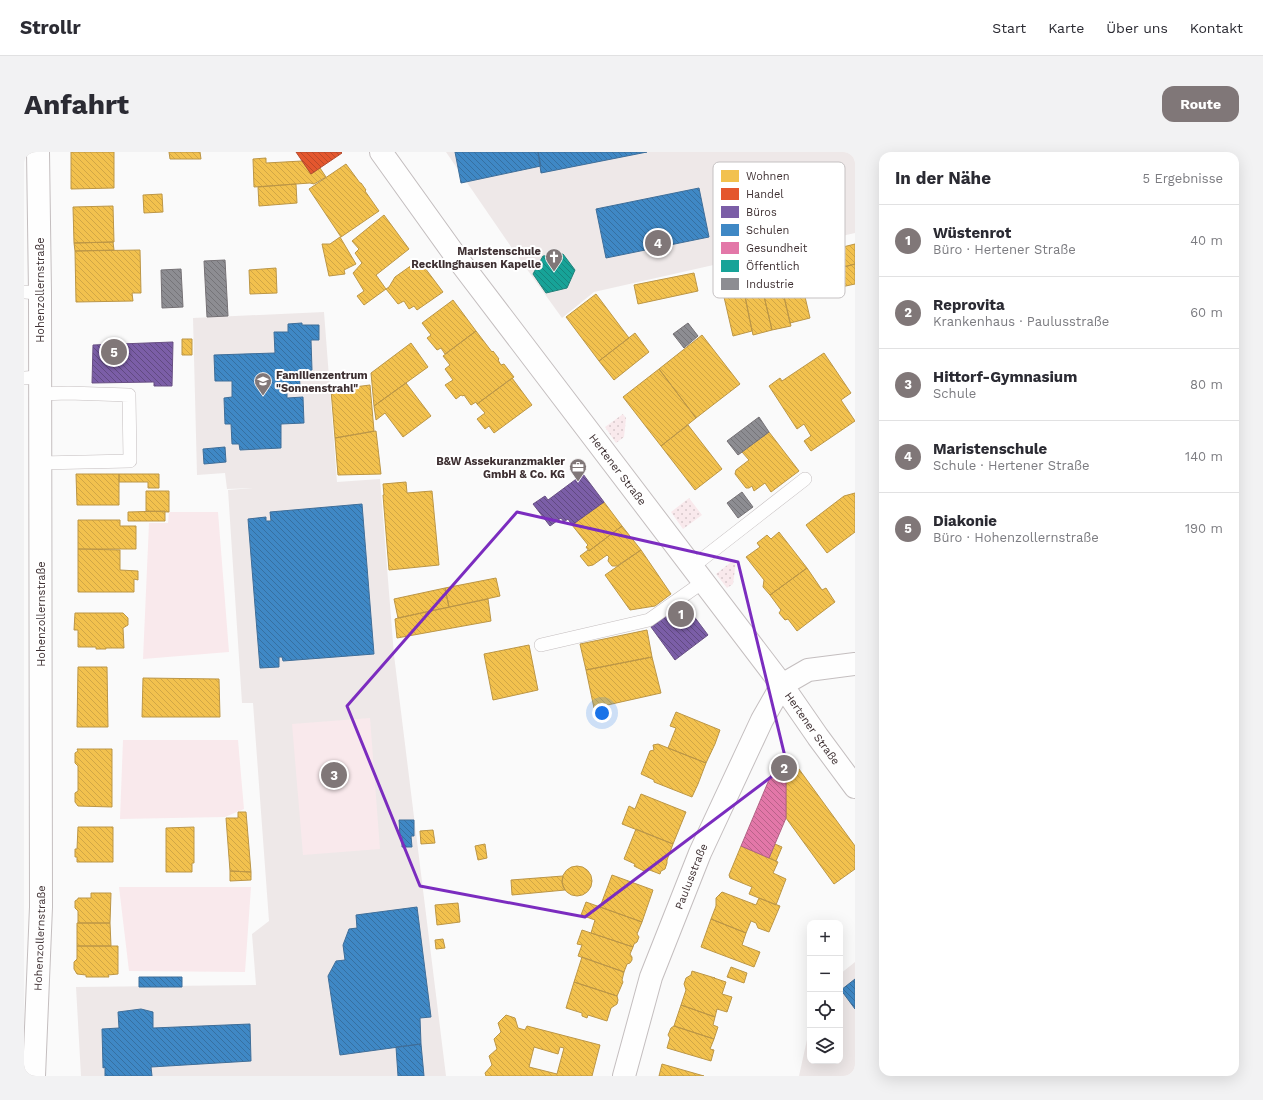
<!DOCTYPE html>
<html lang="de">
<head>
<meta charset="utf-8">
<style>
	body { margin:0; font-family:"Work Sans",sans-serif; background:#f2f2f3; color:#2b2b33 }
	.controls { position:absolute; right:12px; bottom:12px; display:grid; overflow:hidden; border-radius:8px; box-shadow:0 4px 16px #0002 }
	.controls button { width:36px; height:36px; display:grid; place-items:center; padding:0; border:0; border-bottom:1px solid #e1e1e2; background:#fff; color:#2b2b33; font:20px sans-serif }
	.you { position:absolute; left:578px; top:561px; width:14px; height:14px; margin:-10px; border:3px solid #fff; border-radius:50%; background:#1a73e8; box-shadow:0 0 0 6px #1a73e833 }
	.badge { display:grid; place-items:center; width:26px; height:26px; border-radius:50%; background:#807778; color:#fff; font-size:13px; font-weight:700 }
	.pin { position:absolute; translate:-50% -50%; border:2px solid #fff; box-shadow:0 1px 4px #0006 }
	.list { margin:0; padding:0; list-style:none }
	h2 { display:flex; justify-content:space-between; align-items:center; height:52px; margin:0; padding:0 16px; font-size:17px }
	h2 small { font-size:13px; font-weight:400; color:#7c7c81 }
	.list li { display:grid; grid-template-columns:26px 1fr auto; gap:12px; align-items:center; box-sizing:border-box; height:72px; padding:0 16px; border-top:1px solid #e1e1e2 }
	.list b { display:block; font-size:15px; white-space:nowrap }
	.list p { margin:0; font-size:13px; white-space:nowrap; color:#7c7c81 }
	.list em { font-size:13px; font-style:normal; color:#7c7c81 }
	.icon { flex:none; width:22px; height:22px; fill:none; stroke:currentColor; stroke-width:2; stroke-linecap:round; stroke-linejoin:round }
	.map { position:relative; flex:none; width:831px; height:924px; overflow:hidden; border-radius:12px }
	header { display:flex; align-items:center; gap:24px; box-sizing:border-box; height:56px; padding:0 20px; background:#fff; border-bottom:1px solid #e1e1e2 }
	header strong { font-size:19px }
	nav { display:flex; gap:22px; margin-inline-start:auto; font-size:14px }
	.intro { display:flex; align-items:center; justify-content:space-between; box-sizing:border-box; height:96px; padding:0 24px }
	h1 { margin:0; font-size:28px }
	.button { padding:10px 18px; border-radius:12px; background:#807778; color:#fff; font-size:14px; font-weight:700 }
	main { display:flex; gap:24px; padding:0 24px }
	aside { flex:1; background:#fff; border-radius:12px; box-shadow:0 4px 16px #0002 }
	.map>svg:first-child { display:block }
	.built { fill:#eee8e8 }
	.grass { fill:url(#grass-dots) }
	.garden { fill:#f9e9ec }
	.homes { fill:url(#homes-back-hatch); stroke:#bc9646; fill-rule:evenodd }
	.shops { fill:url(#shops-back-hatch); stroke:#b24b2f }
	.offices { fill:url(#offices-back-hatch); stroke:#695084 }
	.schools { fill:url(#schools-back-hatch); stroke:#3f6e99 }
	.health { fill:url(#health-back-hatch); stroke:#b26285 }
	.public { fill:url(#public-back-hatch); stroke:#238079 }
	.industry { fill:url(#industry-back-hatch); stroke:#757175 }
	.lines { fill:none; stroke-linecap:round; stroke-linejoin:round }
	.service-casing { stroke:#c4bebf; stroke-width:14 }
	.minor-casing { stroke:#c4bebf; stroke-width:24 }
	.secondary-casing { stroke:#c4bebf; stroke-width:24 }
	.service { stroke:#fefefe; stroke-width:13 }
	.minor { stroke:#fefefe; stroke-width:22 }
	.secondary { stroke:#fefefe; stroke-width:22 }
	.marked { fill:none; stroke:#7b2cbf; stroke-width:3; stroke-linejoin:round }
	.labels { text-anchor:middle; stroke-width:4; stroke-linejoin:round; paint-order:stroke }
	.poi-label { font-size:11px; font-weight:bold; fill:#3e3032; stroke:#fff; text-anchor:end }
	.street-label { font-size:11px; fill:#3e3032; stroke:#fff }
	.key { fill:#fff; stroke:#c5c1c2; stroke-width:1 }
	.key-label { font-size:11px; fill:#3e3032 }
</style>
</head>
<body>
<header>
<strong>Strollr</strong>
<nav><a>Start</a><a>Karte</a><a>Über uns</a><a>Kontakt</a></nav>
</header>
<div class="intro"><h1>Anfahrt</h1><a class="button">Route</a></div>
<main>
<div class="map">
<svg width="831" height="924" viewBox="0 0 831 924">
	<defs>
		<pattern id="grass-dots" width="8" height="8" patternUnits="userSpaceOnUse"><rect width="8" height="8" fill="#f9e9ec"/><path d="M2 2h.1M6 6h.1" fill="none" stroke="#d6c8cb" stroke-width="1.8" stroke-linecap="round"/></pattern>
		<pattern id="homes-back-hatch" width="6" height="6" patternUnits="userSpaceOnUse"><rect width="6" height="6" fill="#f2c14e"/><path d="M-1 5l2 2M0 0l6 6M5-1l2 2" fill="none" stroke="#d1a645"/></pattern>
		<pattern id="shops-back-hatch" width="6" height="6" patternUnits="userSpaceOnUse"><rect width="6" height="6" fill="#e4572e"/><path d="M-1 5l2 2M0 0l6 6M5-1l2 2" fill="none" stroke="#ba4828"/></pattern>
		<pattern id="offices-back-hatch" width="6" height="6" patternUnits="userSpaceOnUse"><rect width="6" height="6" fill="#7b5ea7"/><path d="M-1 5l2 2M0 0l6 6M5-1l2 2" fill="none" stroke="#614a81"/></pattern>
		<pattern id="schools-back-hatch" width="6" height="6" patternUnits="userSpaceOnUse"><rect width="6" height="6" fill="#3f88c5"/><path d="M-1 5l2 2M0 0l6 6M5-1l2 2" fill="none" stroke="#3670a1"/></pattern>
		<pattern id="health-back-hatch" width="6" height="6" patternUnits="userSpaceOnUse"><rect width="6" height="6" fill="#e377a8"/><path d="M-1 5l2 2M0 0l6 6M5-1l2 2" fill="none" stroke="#b96289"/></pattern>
		<pattern id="public-back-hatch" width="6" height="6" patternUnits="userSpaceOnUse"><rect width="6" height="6" fill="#17a398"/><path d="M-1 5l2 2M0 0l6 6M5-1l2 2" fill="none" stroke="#16857d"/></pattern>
		<pattern id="industry-back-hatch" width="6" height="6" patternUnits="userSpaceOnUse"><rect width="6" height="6" fill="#8d8d92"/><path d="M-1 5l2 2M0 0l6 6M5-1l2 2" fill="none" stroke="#757478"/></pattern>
	</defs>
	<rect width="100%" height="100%" fill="#fafafa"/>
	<path class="built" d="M422 0H831V81L570 140 538 166 492 102Z
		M300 160 313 330 356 327 370 503 422 924H57L52 835 232 833 228 782 245 769 229 551H218L204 338 229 336 203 337 201 321 173 323 169 166Z
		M831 810V924H775L786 874V909H816V822Z"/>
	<path class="grass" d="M599 262 602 266 600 285 592 291 581 275Z
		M665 346 678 363 659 377 647 360Z
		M711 407 712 409 709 432 703 436 692 422Z"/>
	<path class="garden" d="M145 360H194L205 500 119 507 125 371H144Z
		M346 566 356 697 279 703 268 572Z
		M99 588H214L220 657 201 665 96 667Z
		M95 735H227L221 820 105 819Z"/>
	<path class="homes" d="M47 0H90V36L47 37Z
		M145 0H176L177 7H146Z
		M242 6V11L278 9 287 22 296 16 302 25 290 32 286 31 230 35 229 7Z
		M322 12 336 31H337L342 38 341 39 355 59 317 85 285 37Z
		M272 32 273 51 235 54 234 35Z
		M138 42 139 60 120 61 119 43Z
		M89 54 90 90 50 91 49 55Z
		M360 63 385 97 352 123 362 137 340 153 333 144 340 139 329 121 338 111 331 101 335 97 328 89Z
		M316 85 332 112 320 118 321 122 305 124 298 92H306Z
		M89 90 90 98 51 99 50 91Z
		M831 92V112L812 117 807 98Z
		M116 98 117 141H108L109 149 52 150 51 99Z
		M395 108 419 140 393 158 390 154 385 157 380 149 374 152 362 137 365 135 371 125Z
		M831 112V132L817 135 812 117Z
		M252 116 253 141 226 142 225 118Z
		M670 121 674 139 614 152 610 133Z
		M777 128 786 166 766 171 757 132Z
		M758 136 767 174 748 178 739 140Z
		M720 140 728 179 709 184 700 145Z
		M739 140 748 178 729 183 721 144Z
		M572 142 605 186 575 209 542 165Z
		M429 148 452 179 421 202 417 196 413 198 403 186 407 183 398 171Z
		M452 179 468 200 469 199 475 207 474 208 477 213 480 212 490 225 453 252 452 250 447 253 440 243 439 244 437 243 432 247 421 233 429 228 421 217 426 213 419 204Z
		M611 181 625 200 590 228 575 209Z
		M678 183 716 232 672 266 635 217Z
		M158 187H168V203H158Z
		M387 191 404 215 350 254 347 221Z
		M800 201 827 241 817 248 831 269 787 299 780 289 787 284 780 272 773 277 745 234 756 226 758 229Z
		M635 217 672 266 637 294 599 245Z
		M488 226 508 253 470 281 465 274 461 277 453 267 461 261 453 252Z
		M382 231 407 264 379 285 361 261 352 268 350 254Z
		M346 233 350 279 311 286 307 238Z
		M664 273 698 317 671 338 637 294Z
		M352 279 357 322 314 323 311 286Z
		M745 280 775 319 747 340 741 331 730 339 728 334 725 336H722L711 322 712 318 725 308 718 300Z
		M52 322H95V353H53Z
		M95 322H135V336H124V330H95Z
		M382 330 383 341 408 339 415 413 365 418 359 343H360L359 332Z
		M122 339H145V360L122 359Z
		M831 341V380L803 401 782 373 820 344Z
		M580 350 598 374 565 399 562 395 564 393 548 373Z
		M141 359V369H104V360Z
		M54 368H96V374H112V397H54Z
		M598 374 617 398 593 414H588L584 409 585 405 583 403 569 413 564 414 556 404 564 398 565 399Z
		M755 380 783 416 746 443 739 435 740 428 722 405 736 395 733 391 743 383 747 387Z
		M54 397 96 398V418L114 419V428L110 427V440H54Z
		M617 398 647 442 631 454 606 458 581 423Z
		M783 416 798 438 802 436 811 450 773 479 764 467 761 468 755 461 757 458 746 443Z
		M472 426 476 444 425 455 421 436Z
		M421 436 425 455 374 466 370 447Z
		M464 447 467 469 373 486 371 467 374 466Z
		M51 461H99L104 466V473L99 476 100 496H82V497H72V495H54V478H50Z
		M623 478 628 505 562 518 556 492Z
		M505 493 514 538 469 548 460 502Z
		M628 505 637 541 570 556 562 518Z
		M54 515H83L84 575H53Z
		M119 526 195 527 196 565H118Z
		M652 560 696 578 691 592 682 611 644 596 652 576 646 574Z
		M634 592 682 611 674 632 668 645 630 630V628L617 622 626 599 630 598 629 593Z
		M53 597H88V655L54 654 51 650V641L54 639V614L51 611V601L54 599Z
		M772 613 831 694V717L810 732 762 666V615Z
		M617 642 662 660 649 692 598 672 605 654 611 657Z
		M214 660H222L227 720 206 719 202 666H214Z
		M54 675H89V710H53V705H51V697H53Z
		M170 675V711H168V720H142V676Z
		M612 677 649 692 643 708V711L641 717 637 719 636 722 623 717 622 720 610 714 611 712 600 707Z
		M409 678 411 691 397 692 396 679Z
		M461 692 463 706 454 708 451 694Z
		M751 692 758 695 752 709 745 706Z
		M717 694 754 710 749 721 762 727 752 753 725 742 728 735 706 726 705 723Z
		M538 729a15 15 0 1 1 30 0a15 15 0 1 1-30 0Z
		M206 719 227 720V728L206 729Z
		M588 723 629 738 618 770 576 755Z
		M539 724 538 731 541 738 488 743 487 728Z
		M698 740 732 753 735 746 756 754 745 780 734 776 732 771 727 769 722 781 687 767 692 754V746Z
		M67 741H87L86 771H54V759L51 756V749L54 747V746H67Z
		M562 750 618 770 613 782 615 785 613 790 610 792 609 795 567 781 571 768 557 763Z
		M434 751 436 770 413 773 411 753Z
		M687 767 722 781 718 793 736 800 730 815 677 795Z
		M53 771H86L87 794H53Z
		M558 778 609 795 606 802 608 805V808L606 811 603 812 600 820 554 804 558 793 553 792Z
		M419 787 421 796 412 797 411 788Z
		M53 794H94V822L84 823 85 825H62V823L53 822 50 817V810L53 807Z
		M558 805 600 820 598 828 599 830 593 844 550 830Z
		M707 815 723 821 720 831 703 825Z
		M668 819 691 826H690L702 830 698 842 708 845 703 860 693 857 691 865 657 853 662 838 660 832 662 826 667 823Z
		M550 830 593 844 594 848 593 852 587 856 583 869 564 863 563 866 558 864V861L542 856Z
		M657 853 691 865 689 873 694 875 690 887 650 874Z
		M482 863 491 866 494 876 501 878 503 874 576 893 568 924H462L461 921 468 913 465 904 473 897 470 887 477 880 474 871ZM510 895 534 902 536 895 540 896 533 922 505 915Z
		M650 874 690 887 686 897 690 898 687 909 643 896 646 886 644 883 647 876Z
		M638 912 680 924H635Z"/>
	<path class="shops" d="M272 0H317L318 1 287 22Z"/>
	<path class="offices" d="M149 190 148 234H130V230L68 231 69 193Z
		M559 322 580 350 548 373 544 367 540 370 537 366 526 374 509 352 521 344 524 348Z
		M660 451 684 483 651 508 627 475Z"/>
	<path class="schools" d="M431 0H514L517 14 437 31Z
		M514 0H623L517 21Z
		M675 36 685 85 582 106 572 57Z
		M278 171V173H295V188H287L288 218 275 219 276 234 263 235V246L279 245 280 271 257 272V296L216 298 215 292H208L207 272H201L200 246 208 245V229H191L190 203 251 201 250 180H264V172Z
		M201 295 202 310 180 312 179 297Z
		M338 352 350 502 259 509 258 505H255V515L236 516 224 367 242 365V369H247L246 360Z
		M375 668H390V684H387L388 695H378V684H376Z
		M393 755 407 865 396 866 397 892 316 903 304 824 312 809 321 808 319 793 325 777 333 776 332 763Z
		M115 825H158V835H115Z
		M831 827V857L817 838Z
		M117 857 129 860V876L226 872 227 909 127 915 128 924H81V915L79 916 78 877 95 876 94 860Z
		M397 892 400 924H374L372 895Z"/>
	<path class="health" d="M762 615V666L745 706 717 694 750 616Z"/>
	<path class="public" d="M539 102 551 118 543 136 522 141 509 122 519 104Z"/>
	<path class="industry" d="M201 108 204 164 183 165 180 109Z
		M157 117 159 155 138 156 137 118Z
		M664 171 674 184 660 196 649 182Z
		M735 265 745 280 714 303 703 289Z
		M718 340 729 355 714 366 703 351Z"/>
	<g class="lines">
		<g class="service-casing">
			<path id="service" d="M0 140 16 141
				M0 226 16 225
				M16 242 44 241 105 243 106 309 16 311
				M668 415 781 327
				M517 493 625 468 679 430"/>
		</g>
		<g class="minor-casing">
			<g id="minor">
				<path id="s1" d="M600 924 627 825 676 701 738 568 758 533 784 518 831 512"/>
			</g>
		</g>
		<g class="secondary-casing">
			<g id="secondary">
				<path id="s2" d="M357 0 433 106 758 533 794 585 831 635"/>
				<path id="s3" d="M10 924 17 755 16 141 14 0"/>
			</g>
		</g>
		<use href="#service" class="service"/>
		<use href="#minor" class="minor"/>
		<use href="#secondary" class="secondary"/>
	</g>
	<path class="marked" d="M493 360 714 410 763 613 561 765 396 734 323 554Z"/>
	<defs>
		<g id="church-pin" transform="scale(0.9)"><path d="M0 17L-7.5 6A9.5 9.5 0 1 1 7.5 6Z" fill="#807778" stroke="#fff"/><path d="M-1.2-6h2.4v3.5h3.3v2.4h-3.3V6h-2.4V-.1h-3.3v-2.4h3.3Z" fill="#fff"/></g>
		<g id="school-pin" transform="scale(0.9)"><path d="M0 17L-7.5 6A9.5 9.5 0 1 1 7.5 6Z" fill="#807778" stroke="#fff"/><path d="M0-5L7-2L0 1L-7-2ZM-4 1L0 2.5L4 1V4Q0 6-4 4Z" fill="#fff"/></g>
		<g id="office-pin" transform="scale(0.9)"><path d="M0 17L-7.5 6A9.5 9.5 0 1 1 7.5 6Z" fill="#807778" stroke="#fff"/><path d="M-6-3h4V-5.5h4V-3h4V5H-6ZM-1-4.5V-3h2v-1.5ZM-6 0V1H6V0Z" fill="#fff"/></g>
	</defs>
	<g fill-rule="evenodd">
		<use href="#church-pin" x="530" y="105"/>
		<use href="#school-pin" x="239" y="229"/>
		<use href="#office-pin" x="554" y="315"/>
	</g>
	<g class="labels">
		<g class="poi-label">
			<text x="517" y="103">Maristenschule<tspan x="517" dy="13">Recklinghausen Kapelle</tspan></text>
			<text x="252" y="227" text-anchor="start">Familienzentrum<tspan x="252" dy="13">"Sonnenstrahl"</tspan></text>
			<text x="541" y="313">B&amp;W Assekuranzmakler<tspan x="541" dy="13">GmbH &amp; Co. KG</tspan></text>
		</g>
		<g class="street-label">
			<text transform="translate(16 138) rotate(-90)" y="4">Hohenzollernstraße</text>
			<text dy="4" stroke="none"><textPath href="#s2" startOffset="396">Hertener Straße</textPath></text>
			<text transform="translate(17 462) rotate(-90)" y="4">Hohenzollernstraße</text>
			<text dy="4" stroke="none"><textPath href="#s2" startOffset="720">Hertener Straße</textPath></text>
			<text dy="4" stroke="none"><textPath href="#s1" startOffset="211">Paulusstraße</textPath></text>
			<text dy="4" stroke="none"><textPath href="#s3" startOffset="138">Hohenzollernstraße</textPath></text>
		</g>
	</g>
	<rect x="689" y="10" width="132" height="136" rx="6" class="key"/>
	<rect x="697" y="18" width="18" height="12" fill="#f2c14e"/>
	<rect x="697" y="36" width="18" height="12" fill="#e4572e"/>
	<rect x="697" y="54" width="18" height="12" fill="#7b5ea7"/>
	<rect x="697" y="72" width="18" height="12" fill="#3f88c5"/>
	<rect x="697" y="90" width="18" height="12" fill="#e377a8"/>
	<rect x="697" y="108" width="18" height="12" fill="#17a398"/>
	<rect x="697" y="126" width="18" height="12" fill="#8d8d92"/>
	<g class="key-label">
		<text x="722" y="28">Wohnen</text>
		<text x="722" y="46">Handel</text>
		<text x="722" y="64">Büros</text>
		<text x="722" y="82">Schulen</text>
		<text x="722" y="100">Gesundheit</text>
		<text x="722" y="118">Öffentlich</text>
		<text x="722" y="136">Industrie</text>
	</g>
</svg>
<div class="controls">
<button>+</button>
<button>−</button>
<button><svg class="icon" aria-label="locate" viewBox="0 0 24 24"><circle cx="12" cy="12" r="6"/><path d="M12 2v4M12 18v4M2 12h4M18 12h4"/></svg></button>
<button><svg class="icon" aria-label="layers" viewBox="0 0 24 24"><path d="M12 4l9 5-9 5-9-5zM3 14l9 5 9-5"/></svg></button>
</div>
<div class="you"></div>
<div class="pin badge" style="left:657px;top:462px">1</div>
<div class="pin badge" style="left:760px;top:616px">2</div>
<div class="pin badge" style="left:310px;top:623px">3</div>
<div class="pin badge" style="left:634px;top:91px">4</div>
<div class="pin badge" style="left:90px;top:200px">5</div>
</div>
<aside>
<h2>In der Nähe<small>5 Ergebnisse</small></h2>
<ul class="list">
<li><span class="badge">1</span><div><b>Wüstenrot</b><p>Büro · Hertener Straße</p></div><em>40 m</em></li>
<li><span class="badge">2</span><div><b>Reprovita</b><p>Krankenhaus · Paulusstraße</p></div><em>60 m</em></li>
<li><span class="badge">3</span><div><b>Hittorf-Gymnasium</b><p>Schule</p></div><em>80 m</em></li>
<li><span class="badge">4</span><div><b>Maristenschule</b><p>Schule · Hertener Straße</p></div><em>140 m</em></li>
<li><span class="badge">5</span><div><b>Diakonie</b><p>Büro · Hohenzollernstraße</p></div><em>190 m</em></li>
</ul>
</aside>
</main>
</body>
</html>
